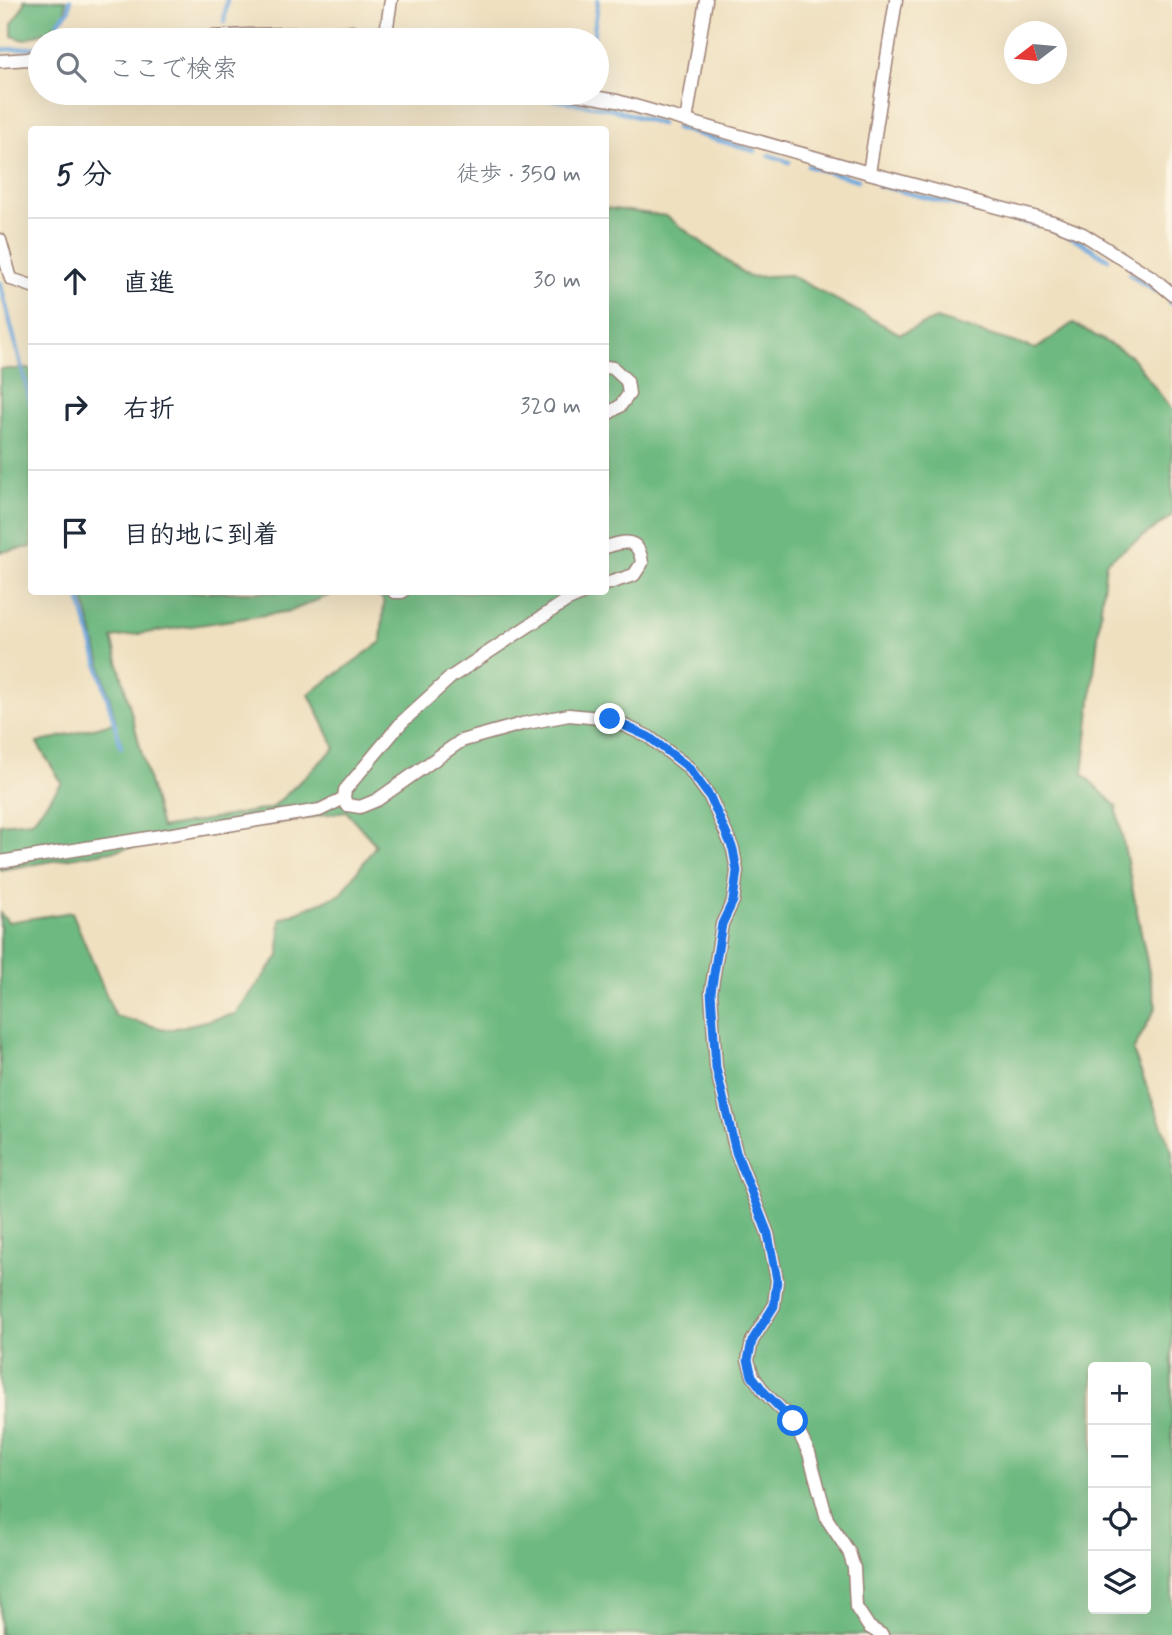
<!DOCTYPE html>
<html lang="ja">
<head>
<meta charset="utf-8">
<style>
	body { margin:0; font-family:Mynerve,"Klee One",sans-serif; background:#f2f2f3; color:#1f2937 }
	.controls { position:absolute; right:21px; bottom:21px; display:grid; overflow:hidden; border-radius:7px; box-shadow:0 7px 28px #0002 }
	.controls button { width:63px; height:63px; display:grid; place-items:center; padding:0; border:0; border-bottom:2px solid #e0e1e3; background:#fff; color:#1f2937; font:35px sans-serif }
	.compass { position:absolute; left:1004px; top:21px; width:63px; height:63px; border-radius:50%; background:#fff; box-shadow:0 7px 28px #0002; rotate:254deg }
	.stop { position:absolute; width:21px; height:21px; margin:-16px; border:5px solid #1a73e8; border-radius:50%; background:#fff }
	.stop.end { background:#1a73e8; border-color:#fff; box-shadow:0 2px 7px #0008 }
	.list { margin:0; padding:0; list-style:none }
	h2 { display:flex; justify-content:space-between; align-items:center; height:91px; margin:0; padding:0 28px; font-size:30px }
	h2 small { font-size:23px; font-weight:400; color:#747a83 }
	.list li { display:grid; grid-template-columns:46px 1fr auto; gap:21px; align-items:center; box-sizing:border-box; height:126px; padding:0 28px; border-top:2px solid #e0e1e3 }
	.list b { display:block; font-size:26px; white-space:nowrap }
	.list em { font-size:23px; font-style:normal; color:#747a83 }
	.icon { flex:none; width:38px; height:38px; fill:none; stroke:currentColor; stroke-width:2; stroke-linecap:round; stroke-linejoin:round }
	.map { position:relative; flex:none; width:1172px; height:1635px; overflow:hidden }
	.search { position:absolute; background:#fff; box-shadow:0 7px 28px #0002; left:28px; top:28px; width:581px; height:77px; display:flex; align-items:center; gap:18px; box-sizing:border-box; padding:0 24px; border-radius:38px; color:#747a83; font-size:26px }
	.panel { position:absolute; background:#fff; box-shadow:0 7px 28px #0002; left:28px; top:126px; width:581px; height:469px; border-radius:7px }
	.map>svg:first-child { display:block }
	.forest { fill:#6eb981; stroke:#5c6c56; stroke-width:2; fill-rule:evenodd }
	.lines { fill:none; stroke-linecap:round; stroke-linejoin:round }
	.stream { stroke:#6ca7dd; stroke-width:4.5 }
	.minor-casing { stroke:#9c8076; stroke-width:15 }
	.minor { stroke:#fff; stroke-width:12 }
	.route { stroke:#1a73e8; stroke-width:9 }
</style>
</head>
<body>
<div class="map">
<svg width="1172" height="1635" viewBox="0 0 1172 1635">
	<rect width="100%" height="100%" fill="#fcf5e5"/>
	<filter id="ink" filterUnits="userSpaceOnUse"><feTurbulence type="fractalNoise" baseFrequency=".0143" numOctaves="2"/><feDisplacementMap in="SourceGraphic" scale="14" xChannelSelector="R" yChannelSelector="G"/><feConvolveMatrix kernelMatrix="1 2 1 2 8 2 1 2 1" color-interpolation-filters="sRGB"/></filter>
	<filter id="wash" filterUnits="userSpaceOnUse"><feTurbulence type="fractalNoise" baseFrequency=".00686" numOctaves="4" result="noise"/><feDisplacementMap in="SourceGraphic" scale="28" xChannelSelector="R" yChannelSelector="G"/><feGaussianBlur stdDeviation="1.57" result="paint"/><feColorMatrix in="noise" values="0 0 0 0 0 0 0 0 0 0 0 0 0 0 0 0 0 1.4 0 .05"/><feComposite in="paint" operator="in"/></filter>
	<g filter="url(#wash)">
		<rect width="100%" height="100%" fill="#efe0c0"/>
		<path class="forest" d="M24 0H66L65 16 49 30 24 40 12 36V24L25 3Z
			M606 208 666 216 749 277 790 275 900 334 936 319 1036 349 1073 323 1131 356 1172 410V516L1106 562 1083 774 1116 806 1156 1007 1133 1051 1172 1152V1635H0V913L8 922 72 912 115 1016 168 1030 235 1014 279 956 280 919 341 894 376 845 346 811 0 870V824L32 821 62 783 37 743 116 722 82 592H333L332 594 291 611 112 638 161 828 272 808 335 748 309 694 381 642 384 602 378 592H606ZM1093 1367H1146V1609H1093Z
			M0 369H31L32 547 0 552Z"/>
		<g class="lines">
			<path class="stream" d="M224 22 227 0
				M53 40 61 35 58 22 69 10 70 0
				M593 40 598 0
				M0 50 40 47
				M499 93 535 97 612 109 661 124
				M676 128 755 151
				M769 155 789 162
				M808 166 858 180
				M877 185 1037 226
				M1052 230 1079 241 1108 259
				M1130 274 1155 291
				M0 283 32 408
				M1169 302 1172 304
				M78 592 121 747"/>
		</g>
	</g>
	<g filter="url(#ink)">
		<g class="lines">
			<g class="minor-casing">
				<path id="minor" d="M385 39 391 0
					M155 40 249 35 353 32 387 40
					M0 61 29 59 40 53
					M570 93 617 101 869 173 1053 222 1083 234 1153 278 1172 294
					M686 121 706 0
					M869 173 896 0
					M0 240 11 279 32 286
					M606 367 613 368 627 381 629 394 620 406 606 415
					M606 547C625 541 639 537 642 563L634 575 606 584
					M394 592H402
					M344 798 347 805 360 807 377 800 461 741 522 724 569 715 610 719 649 737 688 767 710 797 733 849 737 871 733 901 722 924 711 992 716 1067 736 1152 768 1234 777 1280 774 1306 752 1341 748 1360 753 1376 765 1393 793 1421 809 1453 827 1519 849 1552 854 1568 856 1607 869 1627 882 1635
					M0 862 320 810 344 798 345 790 402 722 451 677 566 601 586 592"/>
			</g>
			<use href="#minor" class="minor"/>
		</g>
	</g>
	<g class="lines" filter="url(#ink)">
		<path class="route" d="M610 719 649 737 688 767 710 797 733 849 737 871 733 901 722 924 711 992 716 1068 736 1152 768 1234 777 1280 774 1306 752 1341 748 1360 752 1376 765 1393 793 1421"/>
	</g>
</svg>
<div class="controls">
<button>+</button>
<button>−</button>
<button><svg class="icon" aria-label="locate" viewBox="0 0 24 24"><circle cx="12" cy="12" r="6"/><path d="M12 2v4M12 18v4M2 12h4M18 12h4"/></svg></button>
<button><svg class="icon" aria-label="layers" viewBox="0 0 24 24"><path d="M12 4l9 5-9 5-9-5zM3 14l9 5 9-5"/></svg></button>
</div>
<svg class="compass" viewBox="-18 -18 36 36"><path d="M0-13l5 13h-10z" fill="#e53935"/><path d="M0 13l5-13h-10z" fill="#747a83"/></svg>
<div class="stop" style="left:793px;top:1421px"></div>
<div class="stop end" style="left:610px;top:719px"></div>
<div class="search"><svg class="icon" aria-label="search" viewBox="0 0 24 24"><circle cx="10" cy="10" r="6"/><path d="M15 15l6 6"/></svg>ここで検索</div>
<section class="panel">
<h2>5 分<small>徒歩 · 350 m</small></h2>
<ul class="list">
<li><svg class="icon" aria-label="ahead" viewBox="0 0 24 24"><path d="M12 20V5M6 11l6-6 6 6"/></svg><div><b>直進</b></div><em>30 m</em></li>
<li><svg class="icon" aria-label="right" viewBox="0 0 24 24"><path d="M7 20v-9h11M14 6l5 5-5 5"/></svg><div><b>右折</b></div><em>320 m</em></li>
<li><svg class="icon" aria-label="arrive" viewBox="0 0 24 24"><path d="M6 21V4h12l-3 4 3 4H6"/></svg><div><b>目的地に到着</b></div></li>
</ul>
</section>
</div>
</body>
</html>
